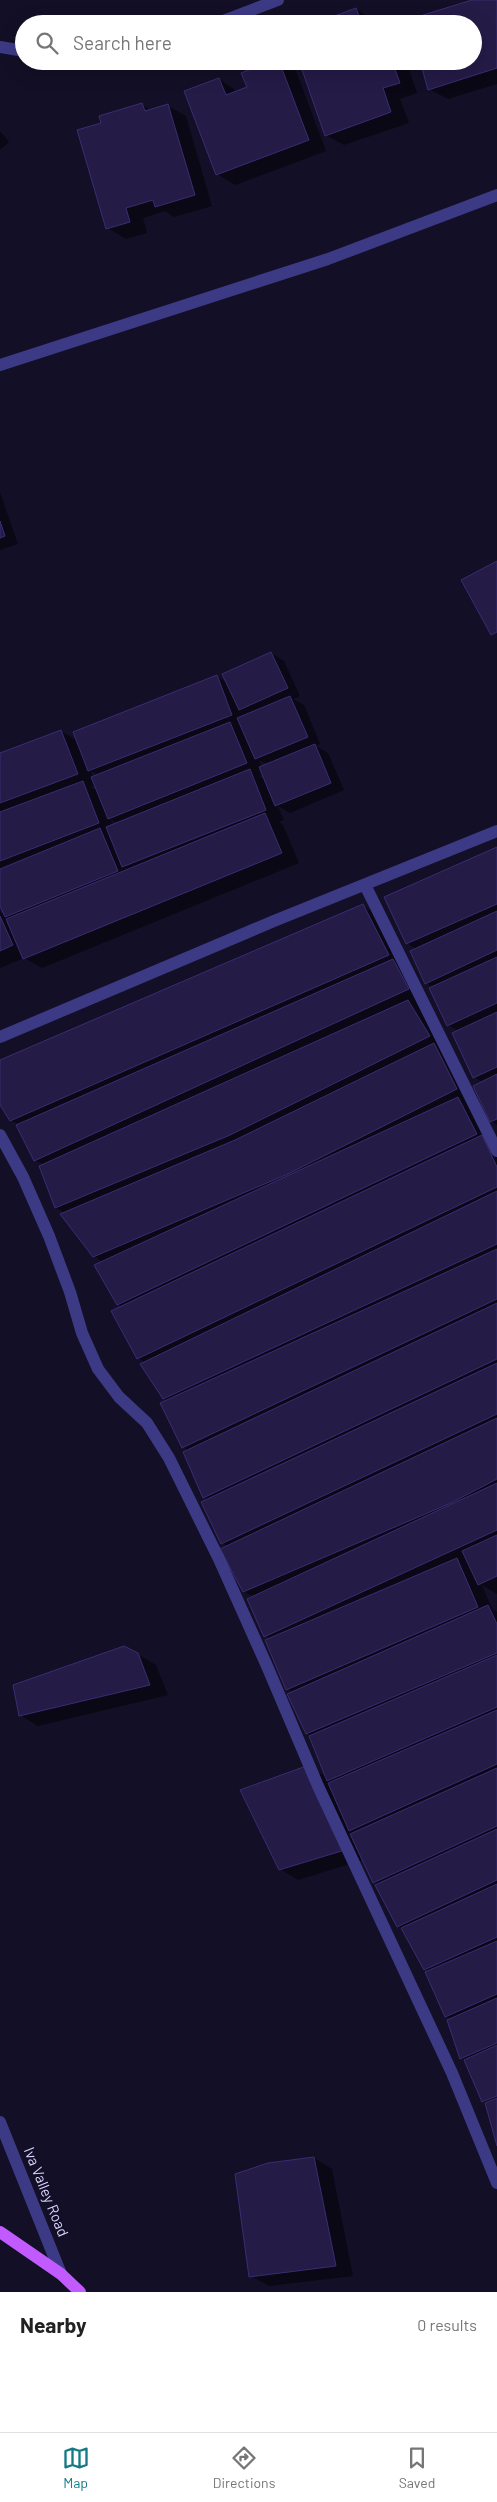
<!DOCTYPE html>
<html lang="en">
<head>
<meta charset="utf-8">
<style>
	body { margin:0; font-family:Barlow,sans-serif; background:#f6f6f6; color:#222 }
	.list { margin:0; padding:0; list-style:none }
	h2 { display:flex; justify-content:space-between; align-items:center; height:65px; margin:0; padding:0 20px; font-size:21px }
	h2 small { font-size:16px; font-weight:400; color:#767676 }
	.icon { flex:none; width:28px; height:28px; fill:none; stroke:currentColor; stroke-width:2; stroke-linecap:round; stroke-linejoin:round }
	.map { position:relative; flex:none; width:497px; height:2292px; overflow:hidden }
	.search { position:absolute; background:#fff; box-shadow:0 5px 20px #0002; left:15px; right:15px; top:15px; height:55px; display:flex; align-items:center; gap:12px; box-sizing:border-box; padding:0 18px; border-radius:28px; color:#767676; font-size:19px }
	.sheet { height:140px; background:#fff }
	nav { display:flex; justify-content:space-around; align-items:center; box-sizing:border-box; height:70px; border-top:1px solid #e0e0e0; background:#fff; font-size:14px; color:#767676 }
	nav a { display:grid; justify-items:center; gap:2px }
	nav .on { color:#137a85 }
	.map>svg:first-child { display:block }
	.shadow { fill:#0007; fill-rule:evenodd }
	.building { fill:#241b47; stroke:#3b2d73 }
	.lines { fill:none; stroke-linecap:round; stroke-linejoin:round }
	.street { stroke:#3d3a85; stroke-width:12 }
	.primary { stroke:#c25bff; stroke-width:12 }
	.labels { text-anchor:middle; stroke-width:4; stroke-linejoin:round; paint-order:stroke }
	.street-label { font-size:15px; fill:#d9d4ff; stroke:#130f26 }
</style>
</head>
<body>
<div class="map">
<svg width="497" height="2292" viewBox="0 0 497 2292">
	<rect width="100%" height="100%" fill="#130f26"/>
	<path class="shadow" d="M476 0H497V84L448 99 429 89 473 61Z
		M356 9 374 20 376 24H316Z
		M275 61H280L296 71 326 151 235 185 217 174 219 79 238 92 248 88Z
		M300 61H406L417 93 400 99 409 123 344 145 326 135Z
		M142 105 152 110 168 106 186 116 212 206 174 217 165 211 143 218 147 233 126 239 108 228 102 124Z
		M0 131 9 142 0 150Z
		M0 492 18 544 0 550Z
		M271 653 284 661 300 696 293 699 304 705 320 744 316 746 328 753 344 790 290 813 278 806 284 820 279 822 283 825 299 863 42 968 24 958 0 968V912L5 914 0 902V754L61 731 78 741 216 676 228 683ZM259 760 268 765 262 767ZM91 771 98 775 93 777ZM264 774 266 780 259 776ZM95 785 97 790 91 787ZM111 820 115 822 118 823 113 825Z
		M497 849V1125L491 1121 483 1082 474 1077 459 1031 448 1025 434 988 426 983 416 949 407 943Z
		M363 906 384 918 429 1001 418 1007 429 1014 497 1145V1594L482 1585 492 1609 497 1612V2143L487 2104 483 2102 466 2061 461 2058 452 2019 446 2016 430 1972 425 1969 403 1930 398 1926 379 1885 374 1882 363 1860 298 1880 280 1869 309 1767 327 1777 313 1736 306 1733 294 1692 287 1689 271 1639 265 1636 254 1597 243 1591 229 1547 222 1543 209 1500 204 1497 189 1451 183 1447 168 1401 163 1398 146 1363 138 1358 122 1307 118 1304 103 1262 94 1256 65 1213 56 1208 41 1166 44 1165 35 1160 20 1125 11 1120 0 1102V1061Z
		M137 1654 156 1665 168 1695 38 1726 20 1715Z
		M314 2158 332 2169 353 2276 269 2286 251 2276Z"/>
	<path class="building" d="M472 0H497V68L428 90 420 61H473V24H408L407 20Z
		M356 8 362 24H313Z
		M272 61H279L309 140 216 175 184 91 219 78 226 95 247 87 241 73Z
		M299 61H392L400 83 383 88 391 112 325 136Z
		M142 103 145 111 168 104 195 195 155 207 153 200 126 208 130 222 106 229 77 130 101 123 99 116Z
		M0 521 5 536 0 538Z
		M497 561V632L491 635 461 580Z
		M271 652 288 688 239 710 222 674Z
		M217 675 232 715 88 771 73 732Z
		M290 696 308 737 255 759 237 718Z
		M230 722 247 763 108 819 91 777Z
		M61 730 78 774 0 803V753Z
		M315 744 331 783 275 806 259 767Z
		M250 769 266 810 122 867 106 827Z
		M83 781 99 823 0 861V812Z
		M265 813 282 853 23 959 6 919Z
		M100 828 118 871 5 917 0 906V869Z
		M497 847V904L406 944 384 897Z
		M363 904 389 955 10 1121 0 1105V1060Z
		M497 911V950L425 984 410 951Z
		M0 916 13 945 0 951Z
		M497 957V1003L447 1026 429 988Z
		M393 959 409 989 34 1161 16 1125Z
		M408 1000 430 1036 230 1135 55 1208 39 1166Z
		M497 1012V1067L473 1078 452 1033Z
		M434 1043 457 1089 288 1174 93 1257 60 1214 235 1140Z
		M497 1074V1119L490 1122 473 1086Z
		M458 1097 477 1134 117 1305 94 1265Z
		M482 1135 497 1167V1187L137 1359 111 1311Z
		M497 1191V1244L163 1399 140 1364Z
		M497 1249V1299L182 1448 160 1403Z
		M497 1303V1359L203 1498 183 1452Z
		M497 1363V1414L221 1544 201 1502Z
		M497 1418V1479L451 1503 243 1592 220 1549Z
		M497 1483V1530L264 1637 247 1599Z
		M497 1535V1576L478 1585 462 1551Z
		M457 1558 478 1607 286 1690 265 1640Z
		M488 1605 497 1624V1653L306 1734 287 1694Z
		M124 1646 138 1653 150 1685 19 1716 13 1685Z
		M497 1655V1707L327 1781 309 1736Z
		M497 1710V1764L349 1831 328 1783Z
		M309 1765 348 1849 279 1870 240 1790Z
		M497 1768V1826L373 1883 350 1834Z
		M497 1829V1880L397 1927 375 1885Z
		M497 1884V1937L424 1970 401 1928Z
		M497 1941V1994L445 2017 425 1972Z
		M497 1998V2043L460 2059 447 2020Z
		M497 2045V2096L482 2102 464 2060Z
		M497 2098V2146L485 2103Z
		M314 2157 336 2266 249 2277 235 2174 268 2163Z"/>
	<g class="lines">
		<path class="street" d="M215 24 278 0
			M0 47 24 51
			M0 365 328 259 497 195
			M365 885 497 1151
			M0 1037 274 921 497 831
			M0 1135 23 1177 49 1236 70 1292 82 1333 98 1369 119 1397 147 1423 169 1458 219 1559 267 1666 318 1786 452 2073 497 2183
			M0 2122 61 2274"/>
		<path class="primary" d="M0 2232 61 2274 80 2292"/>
	</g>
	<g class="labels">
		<g class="street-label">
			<text transform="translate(46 2192) rotate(68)" y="5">Iva Valley Road</text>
		</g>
	</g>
</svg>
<div class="search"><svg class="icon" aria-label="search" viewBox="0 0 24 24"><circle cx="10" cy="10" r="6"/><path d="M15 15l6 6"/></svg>Search here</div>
</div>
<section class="sheet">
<h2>Nearby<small>0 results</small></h2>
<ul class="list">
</ul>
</section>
<nav>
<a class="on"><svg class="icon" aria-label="map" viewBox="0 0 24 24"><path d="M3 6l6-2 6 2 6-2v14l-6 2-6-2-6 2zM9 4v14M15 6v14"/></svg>Map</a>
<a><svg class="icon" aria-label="directions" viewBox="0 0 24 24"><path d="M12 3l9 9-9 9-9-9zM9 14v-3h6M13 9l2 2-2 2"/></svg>Directions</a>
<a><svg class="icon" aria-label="saved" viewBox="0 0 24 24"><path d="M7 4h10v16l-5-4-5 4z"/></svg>Saved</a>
</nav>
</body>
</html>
